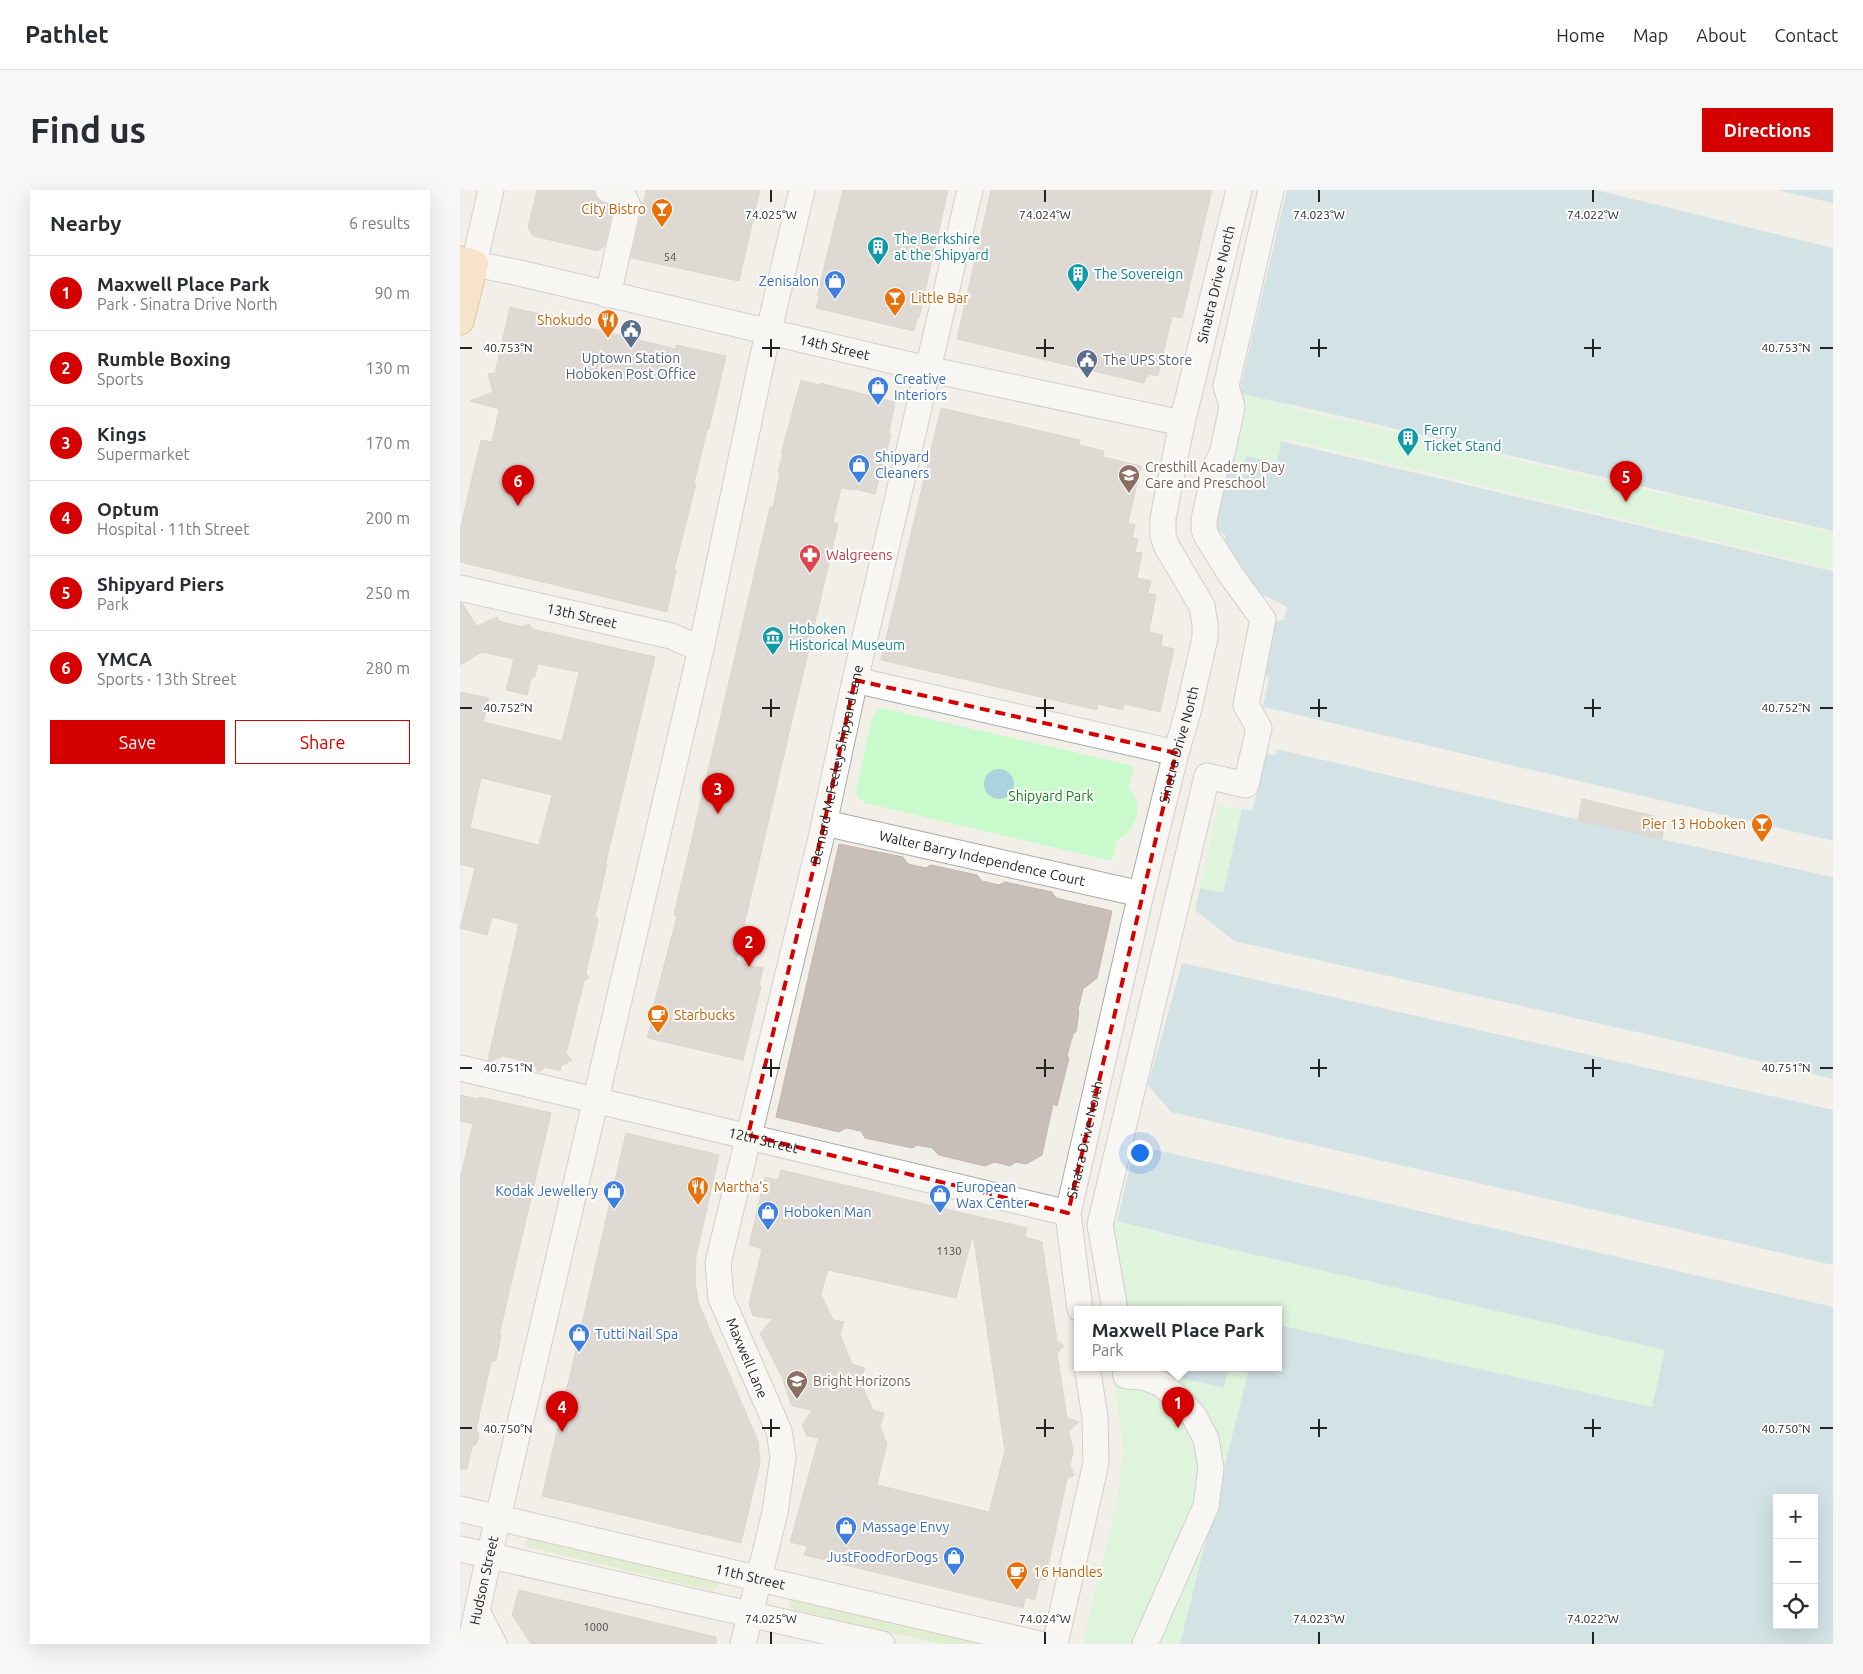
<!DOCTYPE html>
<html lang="en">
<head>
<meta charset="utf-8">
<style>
	body { margin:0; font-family:Ubuntu,sans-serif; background:#f7f7f7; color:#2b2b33 }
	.controls { position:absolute; right:15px; bottom:15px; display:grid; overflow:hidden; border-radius:0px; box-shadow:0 5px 20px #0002 }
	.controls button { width:45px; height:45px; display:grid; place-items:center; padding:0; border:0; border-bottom:1px solid #e1e1e2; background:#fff; color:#2b2b33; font:25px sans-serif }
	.you { position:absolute; left:679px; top:962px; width:18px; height:18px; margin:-12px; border:4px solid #fff; border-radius:50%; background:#1a73e8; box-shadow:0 0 0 8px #1a73e833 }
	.badge { display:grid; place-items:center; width:32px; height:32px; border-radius:50%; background:#d40000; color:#fff; font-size:16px; font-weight:700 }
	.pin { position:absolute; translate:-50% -41px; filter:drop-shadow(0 1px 2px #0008) }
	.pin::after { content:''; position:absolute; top:26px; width:18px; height:15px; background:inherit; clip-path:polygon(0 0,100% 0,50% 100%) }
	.popup { position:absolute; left:614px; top:1116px; width:208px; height:65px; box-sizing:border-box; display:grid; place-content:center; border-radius:0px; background:#fff; filter:drop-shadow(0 1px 4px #0005); font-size:16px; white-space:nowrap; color:#7c7c81 }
	.popup b { font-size:19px; color:#2b2b33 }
	.popup::after { content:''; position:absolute; left:50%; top:100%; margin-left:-10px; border:10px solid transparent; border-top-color:#fff }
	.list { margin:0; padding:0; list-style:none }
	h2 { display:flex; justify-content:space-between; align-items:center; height:65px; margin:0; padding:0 20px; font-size:21px }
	h2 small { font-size:16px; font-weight:400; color:#7c7c81 }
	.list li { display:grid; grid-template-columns:32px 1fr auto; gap:15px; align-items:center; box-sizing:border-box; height:75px; padding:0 20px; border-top:1px solid #e1e1e2 }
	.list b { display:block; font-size:19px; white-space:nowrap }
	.list p { margin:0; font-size:16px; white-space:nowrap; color:#7c7c81 }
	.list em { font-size:16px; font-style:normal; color:#7c7c81 }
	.actions { display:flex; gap:10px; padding:15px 20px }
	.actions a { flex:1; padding:11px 0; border:1px solid #d40000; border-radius:0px; text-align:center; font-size:18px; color:#d40000 }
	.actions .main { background:#d40000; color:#fff }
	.icon { flex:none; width:28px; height:28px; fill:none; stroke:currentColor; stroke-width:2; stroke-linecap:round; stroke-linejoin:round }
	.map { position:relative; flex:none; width:1373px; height:1454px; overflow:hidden; border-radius:0px }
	header { display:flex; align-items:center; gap:30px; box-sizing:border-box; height:70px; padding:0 25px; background:#fff; border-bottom:1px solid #e1e1e2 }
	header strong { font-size:24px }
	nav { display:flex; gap:28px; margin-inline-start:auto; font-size:18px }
	.intro { display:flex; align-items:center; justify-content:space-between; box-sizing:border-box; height:120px; padding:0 30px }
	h1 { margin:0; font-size:35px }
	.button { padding:12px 22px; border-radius:0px; background:#d40000; color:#fff; font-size:18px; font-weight:700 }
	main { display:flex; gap:30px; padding:0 30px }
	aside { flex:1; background:#fff; border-radius:0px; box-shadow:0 5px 20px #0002 }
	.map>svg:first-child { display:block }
	.grass { fill:#cdebb0 }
	.park { fill:#c8facc }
	.water { fill:#aad3df; fill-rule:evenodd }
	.pier { fill:#f2efe9 }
	.building { fill:#c7bfb8; stroke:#c4b6ab; fill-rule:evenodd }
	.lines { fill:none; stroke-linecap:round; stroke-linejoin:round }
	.minor-casing { stroke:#a9a9a9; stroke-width:27 }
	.major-casing { stroke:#a06b00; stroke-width:29 }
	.minor { stroke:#fff; stroke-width:25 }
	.major { stroke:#fcd6a4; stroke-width:28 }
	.marked { fill:none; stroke:#d40000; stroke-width:4; stroke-dasharray:10 6; stroke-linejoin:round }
	.ticks { fill:none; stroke:#222; stroke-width:2 }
	.labels { text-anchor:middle; stroke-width:4; stroke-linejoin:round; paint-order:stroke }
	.number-label { font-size:11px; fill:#4b4948 }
	.food-label { font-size:14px; fill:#c56008; stroke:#fff; text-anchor:start }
	.culture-label { font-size:14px; fill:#0d838f; stroke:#fff; text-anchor:start }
	.shop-label { font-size:14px; fill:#366cbe; stroke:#fff; text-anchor:start }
	.street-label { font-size:14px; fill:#222; stroke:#fff }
	.service-label { font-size:14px; fill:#4e5e75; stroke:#fff }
	.education-label { font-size:14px; fill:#785e54; stroke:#fff; text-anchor:start }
	.health-label { font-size:14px; fill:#be3a42; stroke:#fff; text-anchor:start }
	.park-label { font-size:14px; fill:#0c8416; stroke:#fff }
	.ticks-label { font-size:12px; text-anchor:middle; fill:#222; stroke:#fff; stroke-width:4; stroke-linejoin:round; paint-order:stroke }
</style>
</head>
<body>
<header>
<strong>Pathlet</strong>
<nav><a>Home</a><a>Map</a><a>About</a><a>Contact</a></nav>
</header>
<div class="intro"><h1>Find us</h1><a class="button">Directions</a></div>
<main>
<aside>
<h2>Nearby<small>6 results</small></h2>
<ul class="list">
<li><span class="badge">1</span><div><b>Maxwell Place Park</b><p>Park · Sinatra Drive North</p></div><em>90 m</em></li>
<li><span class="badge">2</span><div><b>Rumble Boxing</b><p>Sports</p></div><em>130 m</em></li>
<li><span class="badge">3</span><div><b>Kings</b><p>Supermarket</p></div><em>170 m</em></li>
<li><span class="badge">4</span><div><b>Optum</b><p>Hospital · 11th Street</p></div><em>200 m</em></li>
<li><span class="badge">5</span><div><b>Shipyard Piers</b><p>Park</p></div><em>250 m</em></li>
<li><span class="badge">6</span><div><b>YMCA</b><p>Sports · 13th Street</p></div><em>280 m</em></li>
</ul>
<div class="actions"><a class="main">Save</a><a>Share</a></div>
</aside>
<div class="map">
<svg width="1373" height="1454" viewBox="0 0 1373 1454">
	<rect width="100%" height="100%" fill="#f2efe9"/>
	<path class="grass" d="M69 1347 258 1392 259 1396 253 1401 68 1357 65 1352Z
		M331 1408 533 1454H481L334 1420 329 1415Z"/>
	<path class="park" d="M779 203 1373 341V381L822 251 817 273 786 266 783 280 760 284Z
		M422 518 674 576 669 598C685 615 677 640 657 650L652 671 405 613 399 608 396 602 412 527 416 522Z
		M758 616 782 619 763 703 740 698Z
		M635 1027 657 1031 711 1046 1205 1159 1192 1217 818 1135V1119H747L729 1115 727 1119H644Z
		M653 1177H714L712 1185 764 1197 768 1179 788 1183 720 1454H623L658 1305 663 1259Z"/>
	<path class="water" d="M827 0H1136L1373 58V341L779 203Z
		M1317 0H1373V13Z
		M821 251 1373 381V651L803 517 809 487 802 479 813 432 824 430 827 417 788 397 762 360 766 346 750 333 760 284 783 280 786 266 817 273Z
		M817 559 1202 649 1373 687V889L1199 847 774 751 735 720 740 698 763 703 782 619 792 621 807 564 815 565Z
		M524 594a15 15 0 1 1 30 0a15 15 0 1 1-30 0Z
		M722 773 1373 920V1075L711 922 688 895Z
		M675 955 1373 1117V1454H720L788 1183 768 1179 764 1198 712 1186 714 1177H818V1135L1192 1217 1205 1160 744 1053 657 1031ZM1317 1308H1354V1435H1317Z"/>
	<path class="pier" d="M829 214 1373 341V343L828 217Z
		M822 248 1373 379V381L821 251Z
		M808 518 1373 651V654L809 520Z
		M817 557 1202 647 1373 685V687L1202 649 817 559Z"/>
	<path class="building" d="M77 0H129L134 1 139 11 152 16 153 18 144 56 138 61 73 46 68 38Z
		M186 0H300L279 91 171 68 182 19 181 12 184 13Z
		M383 0H488L459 128H457L454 141 356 118 359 107 357 106Z
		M531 0H752L722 128 712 126 698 186 689 184 688 187H686L684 193 497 149Z
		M50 117 126 135 125 137 216 159V155L266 166 249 239H247L241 265 234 294H236L214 380H216L207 422 0 372V340L21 250 32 252 39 219 10 211 33 202 28 184 35 183Z
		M341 190 359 195 360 193 435 212 429 243 431 244 415 304 395 299V300L381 298 373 332 378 334 276 770 284 772V774L303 778 299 795 301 796 283 870 187 848 192 830H190L217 726 214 725 275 466 310 317H313L320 283 318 282 323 264H321Z
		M481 218 620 250 619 255 644 261 643 267 681 276 668 333 675 335 672 348 678 349 675 362 682 363 677 388 691 391 688 403 696 405 689 442 703 445 701 456 714 459 700 522 664 514 663 520 638 514 637 520 421 470Z
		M0 413H2L17 436 37 427 39 431 62 437 69 434 72 439 195 467 146 672 147 674 135 726 138 730 126 783 129 788 124 791 106 864 112 870 101 876 100 881 86 877 78 882 74 873 43 866 31 871 28 870 59 734 32 727 27 745 0 738 15 678 0 674V502L29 508 23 532 102 551 119 482 78 474 75 486 71 489 67 505 46 500 54 469 22 462 0 475ZM21 588 92 605 79 655 10 638Z
		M1122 609 1194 626 1193 630 1205 632 1202 649 1118 630Z
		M379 654 443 667 448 674 466 678 471 675 517 685 522 691 539 695 545 692 592 702 596 708 652 721 637 788 623 799 618 820 619 822 616 842 613 844 607 866 609 868 597 916 593 914 582 965 566 974 556 972 550 976 535 972 525 976 479 965 472 958 457 955 452 958 405 948 401 941 386 938 379 942 316 927Z
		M0 905 18 909 19 907 91 923 39 1145H41L36 1170 31 1172 16 1240 19 1244 17 1253 12 1257 7 1279H0V989L13 934 0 931Z
		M166 943 259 965 236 1067 235 1090 238 1112 298 1251 300 1273 281 1353 82 1306Z
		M321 980 567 1038 565 1047 582 1052 597 1151 604 1156 597 1163 607 1228 619 1232 609 1241 613 1261 610 1276 614 1285 607 1289 585 1390 580 1389 575 1410 566 1407 563 1418 344 1365 347 1356 330 1352 359 1248 347 1246 342 1235 352 1220 332 1216 322 1187 300 1144 312 1129 293 1126 289 1114 302 1059 289 1055 305 987 318 990ZM513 1044 545 1261 529 1322 417 1295 427 1254 420 1237 424 1223 413 1220 400 1191 405 1178 392 1174 380 1144 384 1132 373 1130 361 1104 368 1080 496 1108Z
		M59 1400 256 1447V1454H71L52 1425Z"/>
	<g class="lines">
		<g class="minor-casing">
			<g id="minor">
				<path id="s1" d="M31 0 14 74 55 82 467 179 722 233"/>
				<path d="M148 0 162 3 168 16 148 105"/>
				<path id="s2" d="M0 398 211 446 241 459"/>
				<path d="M395 490 716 563"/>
				<path id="s3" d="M365 633 681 704"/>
				<path id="s4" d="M0 878 608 1023"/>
				<path id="s5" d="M620 1119 608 1023 681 704 716 563 728 522 745 448V434L742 416 707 357 703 346V328L722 233 779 0"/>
				<path d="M655 1119 640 1035 747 586 786 595 799 538 786 515 803 429 771 385 747 347 744 339V330L754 285 756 275 762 264 771 222 772 216 766 196 811 0"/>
				<path d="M665 1177 666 1186 684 1187 701 1194 718 1208 734 1226 746 1249 751 1278 746 1316 685 1454"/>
				<path id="s6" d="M0 1319 579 1454"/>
				<path d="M0 1359 422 1454"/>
				<path d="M18 1423 34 1454"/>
				<path id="s7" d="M10 1454 29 1366 241 459 301 174 342 0"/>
				<path id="s8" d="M283 1454 315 1322 323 1267 319 1241 261 1108 258 1073 361 648 395 490 510 0"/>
				<path d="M595 1454 636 1273 635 1227 627 1177"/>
			</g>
		</g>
		<g class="major-casing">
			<path id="major" d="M0 70 14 74 0 131"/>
		</g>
		<use href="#minor" class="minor"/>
		<use href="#major" class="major"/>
	</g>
	<path d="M0 0H1373V1454H0ZM395 490 716 563 608 1023 288 945 361 648Z" fill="#f2efe9" fill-opacity=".55" fill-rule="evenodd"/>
	<path class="marked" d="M395 490 716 563 608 1023 288 945 361 648Z"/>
	<path class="ticks" d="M311 0V12M585 0V12M859 0V12M1133 0V12M311 149V167M585 149V167M859 149V167M1133 149V167M0 158H12M302 158H320M576 158H594M850 158H867M1124 158H1141M1360 158H1373M311 509V527M585 509V527M859 509V527M1133 509V527M0 518H12M302 518H320M576 518H594M850 518H867M1124 518H1141M1360 518H1373M311 869V887M585 869V887M859 869V887M1133 869V887M0 878H12M302 878H320M576 878H594M850 878H867M1124 878H1141M1360 878H1373M311 1229V1247M585 1229V1247M859 1229V1247M1133 1229V1247M0 1238H12M302 1238H320M576 1238H594M850 1238H867M1124 1238H1141M1360 1238H1373M311 1442V1454M585 1442V1454M859 1442V1454M1133 1442V1454"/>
	<defs>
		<g id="bar-pin" transform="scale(1.125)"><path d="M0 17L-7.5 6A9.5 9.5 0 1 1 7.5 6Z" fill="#e8710a" stroke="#fff"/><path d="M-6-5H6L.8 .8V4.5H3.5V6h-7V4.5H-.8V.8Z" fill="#fff"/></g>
		<g id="building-pin" transform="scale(1.125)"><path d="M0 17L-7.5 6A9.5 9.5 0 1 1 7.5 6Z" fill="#0f9aa8" stroke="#fff"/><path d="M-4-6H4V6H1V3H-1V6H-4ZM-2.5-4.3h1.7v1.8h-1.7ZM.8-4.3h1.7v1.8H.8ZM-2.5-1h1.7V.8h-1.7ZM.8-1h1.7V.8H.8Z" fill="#fff"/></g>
		<g id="shop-pin" transform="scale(1.125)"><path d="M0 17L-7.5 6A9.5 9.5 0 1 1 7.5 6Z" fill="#3f7fe0" stroke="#fff"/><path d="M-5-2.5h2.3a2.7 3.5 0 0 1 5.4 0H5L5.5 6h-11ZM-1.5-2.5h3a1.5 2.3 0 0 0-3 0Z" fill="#fff"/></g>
		<g id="restaurant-pin" transform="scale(1.125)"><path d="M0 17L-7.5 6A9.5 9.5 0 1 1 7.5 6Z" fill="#e8710a" stroke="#fff"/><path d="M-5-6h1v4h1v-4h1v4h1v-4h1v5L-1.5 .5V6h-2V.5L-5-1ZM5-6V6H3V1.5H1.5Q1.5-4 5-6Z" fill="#fff"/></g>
		<g id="civic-pin" transform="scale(1.125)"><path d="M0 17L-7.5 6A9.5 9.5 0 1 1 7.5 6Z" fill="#5c6f8a" stroke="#fff"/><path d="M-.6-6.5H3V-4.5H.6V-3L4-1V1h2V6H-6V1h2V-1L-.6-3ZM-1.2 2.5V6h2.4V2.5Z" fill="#fff"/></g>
		<g id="school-pin" transform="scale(1.125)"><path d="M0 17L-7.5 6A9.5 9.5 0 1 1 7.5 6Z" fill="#8d6e63" stroke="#fff"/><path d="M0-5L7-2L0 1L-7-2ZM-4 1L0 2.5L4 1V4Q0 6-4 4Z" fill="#fff"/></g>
		<g id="pharmacy-pin" transform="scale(1.125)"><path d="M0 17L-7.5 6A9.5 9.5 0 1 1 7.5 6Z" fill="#e0444e" stroke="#fff"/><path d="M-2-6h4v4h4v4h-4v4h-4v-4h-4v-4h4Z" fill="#fff"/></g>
		<g id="museum-pin" transform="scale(1.125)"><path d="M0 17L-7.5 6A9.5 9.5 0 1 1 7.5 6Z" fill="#0f9aa8" stroke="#fff"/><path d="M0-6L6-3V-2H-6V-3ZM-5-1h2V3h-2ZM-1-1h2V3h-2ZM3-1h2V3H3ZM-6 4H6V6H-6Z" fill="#fff"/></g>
		<g id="cafe-pin" transform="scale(1.125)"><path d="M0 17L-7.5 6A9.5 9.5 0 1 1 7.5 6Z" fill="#e8710a" stroke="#fff"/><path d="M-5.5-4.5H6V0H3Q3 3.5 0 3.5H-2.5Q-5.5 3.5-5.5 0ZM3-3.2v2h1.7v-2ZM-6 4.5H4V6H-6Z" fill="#fff"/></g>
	</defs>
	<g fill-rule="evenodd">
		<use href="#bar-pin" x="202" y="19"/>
		<use href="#building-pin" x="418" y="57"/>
		<use href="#building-pin" x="618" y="84"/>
		<use href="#shop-pin" x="375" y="91"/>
		<use href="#bar-pin" x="435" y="108"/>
		<use href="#restaurant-pin" x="148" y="130"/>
		<use href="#civic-pin" x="171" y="140"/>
		<use href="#civic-pin" x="627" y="170"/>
		<use href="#shop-pin" x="418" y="197"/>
		<use href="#building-pin" x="948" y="248"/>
		<use href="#shop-pin" x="399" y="275"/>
		<use href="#school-pin" x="669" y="285"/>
		<use href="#pharmacy-pin" x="350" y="365"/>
		<use href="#museum-pin" x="313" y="447"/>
		<use href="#bar-pin" x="1302" y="634"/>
		<use href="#cafe-pin" x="198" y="825"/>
		<use href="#restaurant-pin" x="238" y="997"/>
		<use href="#shop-pin" x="154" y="1001"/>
		<use href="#shop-pin" x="480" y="1005"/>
		<use href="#shop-pin" x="308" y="1022"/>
		<use href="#shop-pin" x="119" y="1144"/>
		<use href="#school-pin" x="337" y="1191"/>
		<use href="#shop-pin" x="386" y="1337"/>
		<use href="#shop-pin" x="494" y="1367"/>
		<use href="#cafe-pin" x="557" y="1382"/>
	</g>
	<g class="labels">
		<g class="number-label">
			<text x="210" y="71">54</text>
			<text x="489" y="1065">1130</text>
			<text x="136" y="1441">1000</text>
		</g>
		<g class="food-label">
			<text x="186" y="24" text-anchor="end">City Bistro</text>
			<text x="451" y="113">Little Bar</text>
			<text x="132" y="135" text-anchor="end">Shokudo</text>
			<text x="1286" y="639" text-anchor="end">Pier 13 Hoboken</text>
			<text x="214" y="830">Starbucks</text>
			<text x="254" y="1002">Martha’s</text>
			<text x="573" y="1387">16 Handles</text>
		</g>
		<g class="culture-label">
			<text x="434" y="54">The Berkshire<tspan x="434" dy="16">at the Shipyard</tspan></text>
			<text x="634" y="89">The Sovereign</text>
			<text x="964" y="245">Ferry<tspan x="964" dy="16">Ticket Stand</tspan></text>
			<text x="329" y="444">Hoboken<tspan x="329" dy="16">Historical Museum</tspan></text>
		</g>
		<g class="shop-label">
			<text x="359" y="96" text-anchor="end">Zenisalon</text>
			<text x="434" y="194">Creative<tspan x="434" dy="16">Interiors</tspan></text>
			<text x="415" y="272">Shipyard<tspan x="415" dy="16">Cleaners</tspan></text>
			<text x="496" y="1002">European<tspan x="496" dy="16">Wax Center</tspan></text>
			<text x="138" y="1006" text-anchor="end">Kodak Jewellery</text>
			<text x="324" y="1027">Hoboken Man</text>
			<text x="135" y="1149">Tutti Nail Spa</text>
			<text x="402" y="1342">Massage Envy</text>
			<text x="478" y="1372" text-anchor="end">JustFoodForDogs</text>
		</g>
		<g class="street-label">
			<text dy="5" stroke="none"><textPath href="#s5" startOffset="1058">Sinatra Drive North</textPath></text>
			<text dy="5" stroke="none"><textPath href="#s1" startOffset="446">14th Street</textPath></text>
			<text dy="5" stroke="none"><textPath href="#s2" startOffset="125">13th Street</textPath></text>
			<text dy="5" stroke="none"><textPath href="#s5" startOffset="578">Sinatra Drive North</textPath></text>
			<text dy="5" stroke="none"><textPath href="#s8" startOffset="910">Bernard McFeeley Shipyard Lane</textPath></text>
			<text dy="5" stroke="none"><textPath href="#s3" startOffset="161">Walter Barry Independence Court</textPath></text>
			<text dy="5" stroke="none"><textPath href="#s4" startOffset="312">12th Street</textPath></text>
			<text dy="5" stroke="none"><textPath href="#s5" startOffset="172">Sinatra Drive North</textPath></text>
			<text transform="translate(287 1168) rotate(67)" y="5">Maxwell Lane</text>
			<text dy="5" stroke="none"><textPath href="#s6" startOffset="298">11th Street</textPath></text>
			<text dy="5" stroke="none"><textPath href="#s7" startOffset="65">Hudson Street</textPath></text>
		</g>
		<g class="service-label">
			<text x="171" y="173">Uptown Station<tspan x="171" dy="16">Hoboken Post Office</tspan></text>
			<text x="643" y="175" text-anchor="start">The UPS Store</text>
		</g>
		<g class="education-label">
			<text x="685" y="282">Cresthill Academy Day<tspan x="685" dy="16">Care and Preschool</tspan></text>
			<text x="353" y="1196">Bright Horizons</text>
		</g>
		<g class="health-label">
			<text x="366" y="370">Walgreens</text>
		</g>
		<g class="park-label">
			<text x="591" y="611">Shipyard Park</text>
		</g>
	</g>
	<g class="ticks-label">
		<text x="311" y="29">74.025°W</text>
		<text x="585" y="29">74.024°W</text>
		<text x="859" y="29">74.023°W</text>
		<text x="1133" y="29">74.022°W</text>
		<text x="48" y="162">40.753°N</text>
		<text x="1326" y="162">40.753°N</text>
		<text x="48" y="522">40.752°N</text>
		<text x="1326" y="522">40.752°N</text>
		<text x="48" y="882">40.751°N</text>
		<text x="1326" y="882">40.751°N</text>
		<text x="48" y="1243">40.750°N</text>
		<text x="1326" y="1243">40.750°N</text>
		<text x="311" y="1433">74.025°W</text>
		<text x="585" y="1433">74.024°W</text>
		<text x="859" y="1433">74.023°W</text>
		<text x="1133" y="1433">74.022°W</text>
	</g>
</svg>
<div class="controls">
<button>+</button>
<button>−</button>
<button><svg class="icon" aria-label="locate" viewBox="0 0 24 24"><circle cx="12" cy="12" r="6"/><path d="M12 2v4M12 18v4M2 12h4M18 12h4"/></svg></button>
</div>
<div class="you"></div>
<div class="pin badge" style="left:718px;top:1238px">1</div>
<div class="popup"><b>Maxwell Place Park</b>Park</div>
<div class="pin badge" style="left:289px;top:777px">2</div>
<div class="pin badge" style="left:258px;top:624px">3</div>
<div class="pin badge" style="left:102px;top:1242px">4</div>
<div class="pin badge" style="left:1166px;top:312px">5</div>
<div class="pin badge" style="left:58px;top:316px">6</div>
</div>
</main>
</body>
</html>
